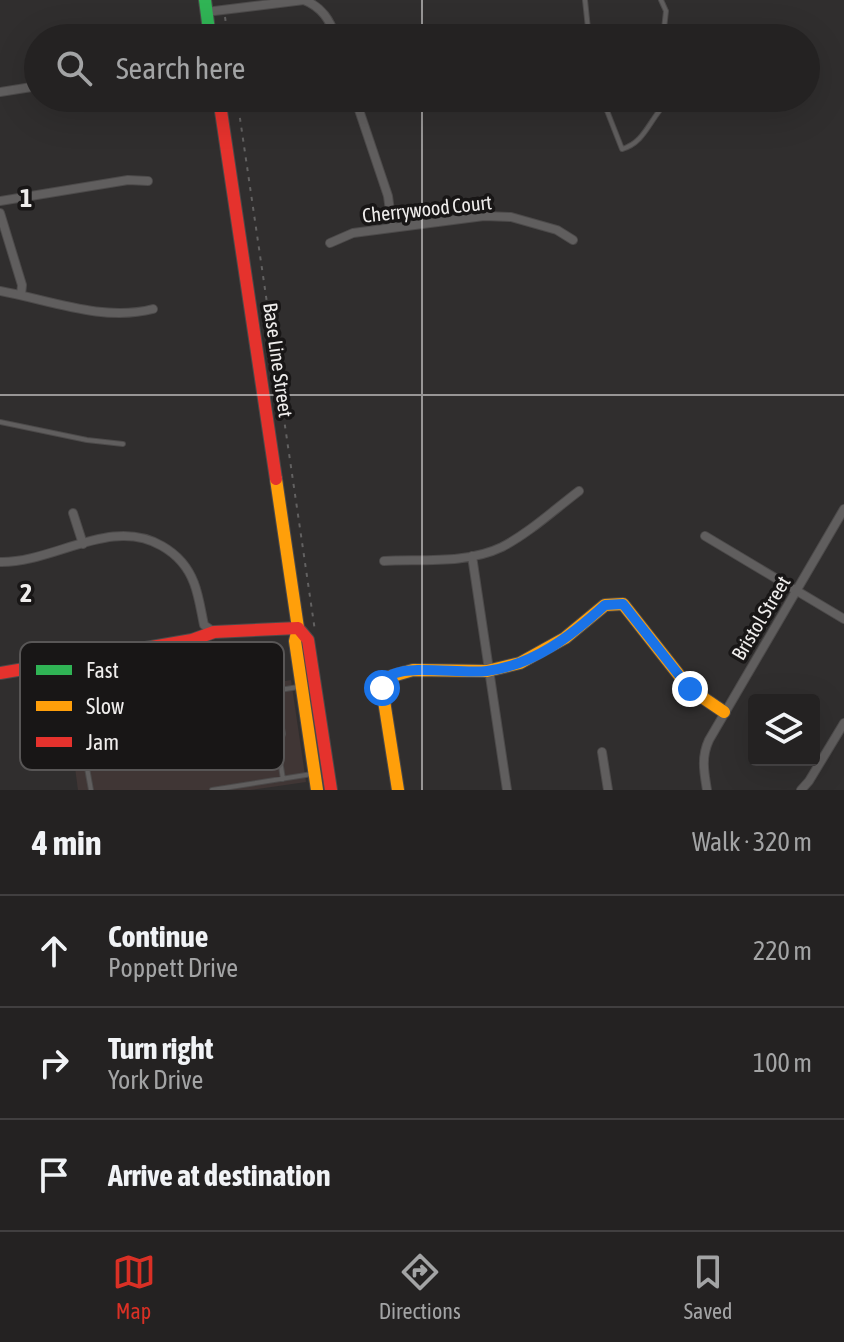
<!DOCTYPE html>
<html lang="en">
<head>
<meta charset="utf-8">
<style>
	body { margin:0; font-family:"Asap Condensed",sans-serif; background:#302f2f; color:#f1f3f6 }
	.controls { position:absolute; right:24px; bottom:24px; display:grid; overflow:hidden; border-radius:8px; box-shadow:0 8px 32px #0002 }
	.controls button { width:72px; height:72px; display:grid; place-items:center; padding:0; border:0; border-bottom:2px solid #413f40; background:#242222; color:#f1f3f6; font:40px sans-serif }
	.stop { position:absolute; width:24px; height:24px; margin:-18px; border:6px solid #1a73e8; border-radius:50%; background:#fff }
	.stop.end { background:#1a73e8; border-color:#fff; box-shadow:0 2px 8px #0008 }
	.list { margin:0; padding:0; list-style:none }
	h2 { display:flex; justify-content:space-between; align-items:center; height:104px; margin:0; padding:0 32px; font-size:34px }
	h2 small { font-size:26px; font-weight:400; color:#a3a4a5 }
	.list li { display:grid; grid-template-columns:52px 1fr auto; gap:24px; align-items:center; box-sizing:border-box; height:112px; padding:0 32px; border-top:2px solid #413f40 }
	.list b { display:block; font-size:30px; white-space:nowrap }
	.list p { margin:0; font-size:26px; white-space:nowrap; color:#a3a4a5 }
	.list em { font-size:26px; font-style:normal; color:#a3a4a5 }
	.icon { flex:none; width:44px; height:44px; fill:none; stroke:currentColor; stroke-width:2; stroke-linecap:round; stroke-linejoin:round }
	.map { position:relative; flex:none; width:844px; height:790px; overflow:hidden }
	.search { position:absolute; background:#242222; box-shadow:0 8px 32px #0002; left:24px; right:24px; top:24px; height:88px; display:flex; align-items:center; gap:20px; box-sizing:border-box; padding:0 28px; border-radius:44px; color:#a3a4a5; font-size:30px }
	.sheet { height:440px; background:#242222 }
	nav { display:flex; justify-content:space-around; align-items:center; box-sizing:border-box; height:112px; border-top:2px solid #413f40; background:#242222; font-size:22px; color:#a3a4a5 }
	nav a { display:grid; justify-items:center; gap:4px }
	nav .on { color:#d93025 }
	.map>svg:first-child { display:block }
	.built { fill:#403635 }
	.lines { fill:none; stroke-linecap:round; stroke-linejoin:round }
	.lane-casing { stroke:#4c4a4a; stroke-width:6 }
	.street-casing { stroke:#4c4a4a; stroke-width:10 }
	.fast-casing { stroke:#4c4a4a; stroke-width:14 }
	.slow-casing { stroke:#4c4a4a; stroke-width:14 }
	.jam-casing { stroke:#4c4a4a; stroke-width:14 }
	.path { stroke:#626161; stroke-width:2; stroke-dasharray:4 6; stroke-linecap:butt }
	.lane { stroke:#605e5e; stroke-width:4 }
	.street { stroke:#605e5e; stroke-width:8 }
	.fast { stroke:#30b455; stroke-width:12 }
	.slow { stroke:#ff9f0a; stroke-width:12 }
	.jam { stroke:#e5322d; stroke-width:12 }
	.route { stroke:#1a73e8; stroke-width:10 }
	.grid { fill:none; stroke:#efedec; stroke-width:2; stroke-opacity:0.55 }
	.labels { text-anchor:middle; stroke-width:7; stroke-linejoin:round; paint-order:stroke }
	.street-label { font-size:20px; fill:#efedec; stroke:#181616 }
	.key { fill:#181616; stroke:#585656; stroke-width:2 }
	.key-label { font-size:22px; fill:#efedec }
	.grid-label { font-size:26px; text-anchor:middle; font-weight:bold; fill:#efedec; stroke:#181616; stroke-width:7; stroke-linejoin:round; paint-order:stroke }
</style>
</head>
<body>
<div class="map">
<svg width="844" height="790" viewBox="0 0 844 790">
	<rect width="100%" height="100%" fill="#302e2e"/>
	<path class="built" d="M291 680 306 782 250 790H78L71 737 83 719 95 713 117 709Z"/>
	<g class="lines">
		<g class="lane-casing">
			<path id="lane" d="M585 0 589 38
				M661 0 666 11 663 38
				M602 98 622 149C649 142 651 109 675 98
				M0 422 87 440 123 444
				M269 692 273 716 282 728 283 734 278 748 283 779
				M91 790C85 756 80 746 105 719L298 687
				M212 790 312 774"/>
		</g>
		<g class="street-casing">
			<path id="street" d="M206 12 304 0C322 7 330 20 336 38
				M0 92 38 86
				M355 98 388 196 392 226
				M0 201 128 180 148 181
				M0 213 22 285 21 295
				M330 243 353 233 484 216 511 217 557 230 573 240
				M0 291C49 300 103 322 153 309
				M73 513 83 544
				M705 536 844 619
				M472 556 507 790
				M384 561C421 559 467 564 502 547 529 533 554 510 579 491
				M0 562C54 563 111 516 162 546 176 554 188 567 194 583 199 596 201 611 204 625L214 632
				M602 752 608 790
				M707 790C704 772 701 757 709 740L844 509
				M801 790 809 781 844 723"/>
		</g>
		<g class="fast-casing">
			<path id="fast" d="M205 0 210 38"/>
		</g>
		<g class="slow-casing">
			<path id="slow" d="M276 479 298 628 295 641 317 790
				M398 790 382 688 389 677 413 670 487 671 520 663 565 638 605 605 623 604 690 689 724 712"/>
		</g>
		<g class="jam-casing">
			<path id="jam" d="M219 98 276 479
				M298 628 308 640 331 790
				M0 673 192 640 214 632 298 628"/>
		</g>
		<path class="path" d="M225 17 228 38
			M237 98 315 631"/>
		<use href="#lane" class="lane"/>
		<use href="#street" class="street"/>
		<use href="#fast" class="fast"/>
		<use href="#slow" class="slow"/>
		<use href="#jam" class="jam"/>
	</g>
	<g class="lines">
		<path class="route" d="M382 688C384 682 387 677 393 674 414 665 462 674 487 671 534 665 571 636 605 605L623 604 690 689"/>
	</g>
	<path class="grid" d="M422 0V38M422 98V790M0 395H844"/>
	<g class="labels">
		<g class="street-label">
			<text transform="translate(427 209) rotate(-6)" y="7">Cherrywood Court</text>
			<text transform="translate(278 360) rotate(82)" y="7">Base Line Street</text>
			<text transform="translate(761 618) rotate(-59)" y="7">Bristol Street</text>
		</g>
	</g>
	<rect x="20" y="642" width="264" height="128" rx="12" class="key"/>
	<rect x="36" y="665" width="36" height="10" fill="#30b455"/>
	<rect x="36" y="701" width="36" height="10" fill="#ff9f0a"/>
	<rect x="36" y="737" width="36" height="10" fill="#e5322d"/>
	<g class="key-label">
		<text x="86" y="678">Fast</text>
		<text x="86" y="714">Slow</text>
		<text x="86" y="750">Jam</text>
	</g>
	<g class="grid-label">
		<text x="26" y="207">1</text>
		<text x="26" y="602">2</text>
	</g>
</svg>
<div class="controls">
<button><svg class="icon" aria-label="layers" viewBox="0 0 24 24"><path d="M12 4l9 5-9 5-9-5zM3 14l9 5 9-5"/></svg></button>
</div>
<div class="stop" style="left:382px;top:688px"></div>
<div class="stop end" style="left:690px;top:689px"></div>
<div class="search"><svg class="icon" aria-label="search" viewBox="0 0 24 24"><circle cx="10" cy="10" r="6"/><path d="M15 15l6 6"/></svg>Search here</div>
</div>
<section class="sheet">
<h2>4 min<small>Walk · 320 m</small></h2>
<ul class="list">
<li><svg class="icon" aria-label="ahead" viewBox="0 0 24 24"><path d="M12 20V5M6 11l6-6 6 6"/></svg><div><b>Continue</b><p>Poppett Drive</p></div><em>220 m</em></li>
<li><svg class="icon" aria-label="right" viewBox="0 0 24 24"><path d="M7 20v-9h11M14 6l5 5-5 5"/></svg><div><b>Turn right</b><p>York Drive</p></div><em>100 m</em></li>
<li><svg class="icon" aria-label="arrive" viewBox="0 0 24 24"><path d="M6 21V4h12l-3 4 3 4H6"/></svg><div><b>Arrive at destination</b></div></li>
</ul>
</section>
<nav>
<a class="on"><svg class="icon" aria-label="map" viewBox="0 0 24 24"><path d="M3 6l6-2 6 2 6-2v14l-6 2-6-2-6 2zM9 4v14M15 6v14"/></svg>Map</a>
<a><svg class="icon" aria-label="directions" viewBox="0 0 24 24"><path d="M12 3l9 9-9 9-9-9zM9 14v-3h6M13 9l2 2-2 2"/></svg>Directions</a>
<a><svg class="icon" aria-label="saved" viewBox="0 0 24 24"><path d="M7 4h10v16l-5-4-5 4z"/></svg>Saved</a>
</nav>
</body>
</html>
